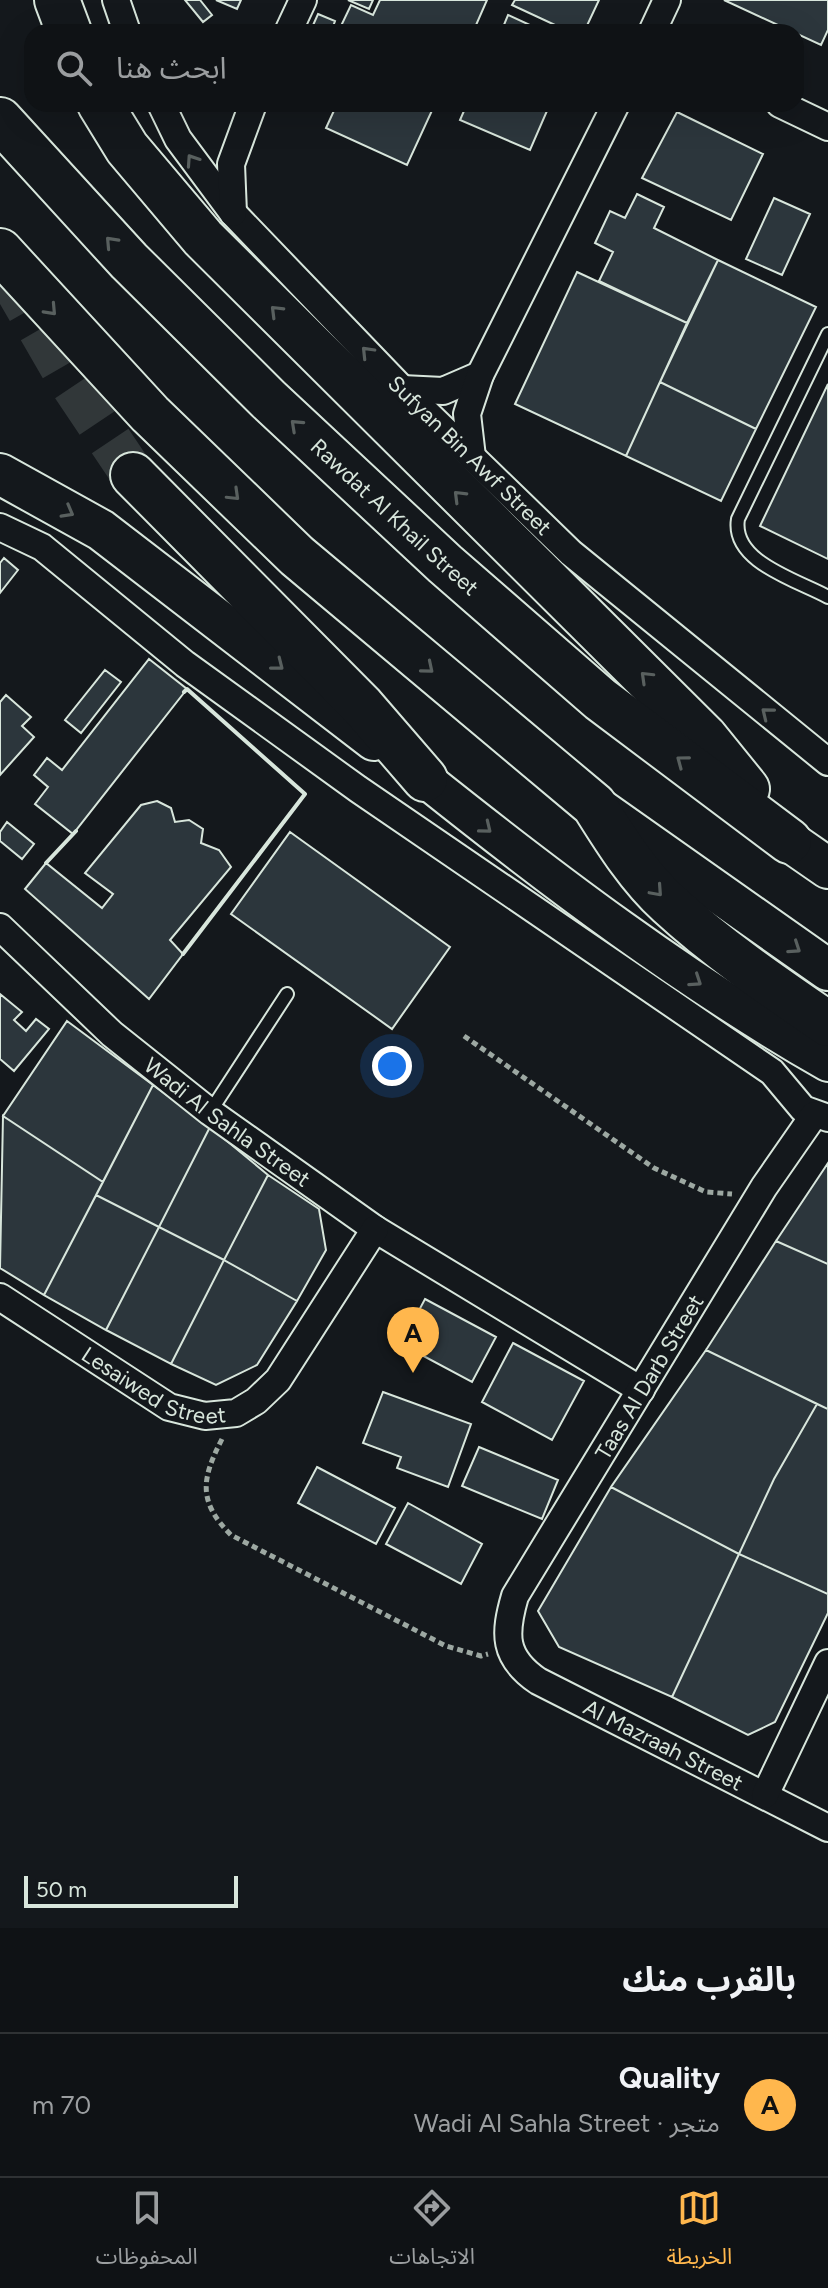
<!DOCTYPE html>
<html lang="ar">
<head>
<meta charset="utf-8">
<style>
	body { margin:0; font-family:Figtree,"Noto Sans Arabic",sans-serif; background:#1d2022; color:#f1f3f6; direction:rtl }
	.scale { position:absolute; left:24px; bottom:20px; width:214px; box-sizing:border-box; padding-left:8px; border:4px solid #d8e6dc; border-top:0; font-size:22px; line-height:28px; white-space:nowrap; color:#d8e6dc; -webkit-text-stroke:6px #14181c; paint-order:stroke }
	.you { position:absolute; left:392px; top:1066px; width:28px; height:28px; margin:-20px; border:6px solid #fff; border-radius:50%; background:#1a73e8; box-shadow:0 0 0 12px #1a73e833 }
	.badge { display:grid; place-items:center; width:52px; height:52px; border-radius:50%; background:#ffb74d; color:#111; font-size:26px; font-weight:700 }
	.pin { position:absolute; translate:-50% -66px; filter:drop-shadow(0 2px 4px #0008) }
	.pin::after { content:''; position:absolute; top:42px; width:28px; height:24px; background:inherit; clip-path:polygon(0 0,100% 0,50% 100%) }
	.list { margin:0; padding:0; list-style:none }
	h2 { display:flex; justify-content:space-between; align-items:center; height:104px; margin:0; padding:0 32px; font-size:34px }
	h2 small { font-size:26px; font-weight:400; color:#9b9ea0 }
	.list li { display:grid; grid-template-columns:52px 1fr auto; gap:24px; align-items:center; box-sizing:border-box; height:144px; padding:0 32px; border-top:2px solid #2f3234 }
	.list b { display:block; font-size:30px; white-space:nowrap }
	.list p { margin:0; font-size:26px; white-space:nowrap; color:#9b9ea0 }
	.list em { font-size:26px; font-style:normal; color:#9b9ea0 }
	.icon { flex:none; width:44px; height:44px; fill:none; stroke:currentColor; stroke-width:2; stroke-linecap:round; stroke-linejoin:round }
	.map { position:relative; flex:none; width:828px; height:1928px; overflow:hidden; direction:ltr }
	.search { position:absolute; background:#0f1215; box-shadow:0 8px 32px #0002; left:24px; right:24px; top:24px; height:88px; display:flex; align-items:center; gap:20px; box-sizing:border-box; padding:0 28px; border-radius:24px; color:#9b9ea0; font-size:30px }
	.sheet { height:248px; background:#0f1215 }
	nav { display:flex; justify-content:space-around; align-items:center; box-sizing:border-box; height:112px; border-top:2px solid #2f3234; background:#0f1215; font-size:22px; color:#9b9ea0 }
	nav a { display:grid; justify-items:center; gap:4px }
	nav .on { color:#ffb74d }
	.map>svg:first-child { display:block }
	.building { fill:#2c363c; stroke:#d8e6dc; stroke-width:2 }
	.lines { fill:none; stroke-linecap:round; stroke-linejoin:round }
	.highway-tunnel { stroke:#313739; stroke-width:44; stroke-dasharray:44 22; stroke-linecap:butt }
	.lane-casing { stroke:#d8e6dc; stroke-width:16 }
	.street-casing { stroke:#d8e6dc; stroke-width:30 }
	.secondary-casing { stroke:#d8e6dc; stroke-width:40 }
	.primary-casing { stroke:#d8e6dc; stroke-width:44 }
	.highway-casing { stroke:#d8e6dc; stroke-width:48 }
	.path { stroke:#9da8a2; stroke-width:5; stroke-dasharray:6 4; stroke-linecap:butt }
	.lane { stroke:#14181c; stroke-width:12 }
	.street { stroke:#14181c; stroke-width:26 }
	.secondary { stroke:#14181c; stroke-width:36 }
	.primary { stroke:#14181c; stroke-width:40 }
	.highway { stroke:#14181c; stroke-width:44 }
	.wall { stroke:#d8e6dc; stroke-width:4 }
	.oneway { stroke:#59605f }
	.labels { text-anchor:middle; stroke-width:6; stroke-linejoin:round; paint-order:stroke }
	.street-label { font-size:22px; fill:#d8e6dc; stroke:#14181c }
</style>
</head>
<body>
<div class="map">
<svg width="828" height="1928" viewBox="0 0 828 1928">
	<rect width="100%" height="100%" fill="#14181c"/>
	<path class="building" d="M185 0H200L212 15 203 22Z
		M216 0H241L237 9Z
		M348 0H373L369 9Z
		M380 0H487L473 32H349L340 28 351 5 373 15Z
		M515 0H599L584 32H570L512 5Z
		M724 0H828V30L821 45Z
		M318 14 335 21 331 32H310Z
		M508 15 545 32H501Z
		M337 104H435L407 165 326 128Z
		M467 104H550L530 150 460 120Z
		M677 112 763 154 731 220 642 178Z
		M637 194 664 207 654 228 718 260 687 323 599 281 613 252 595 243 610 211 625 218Z
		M774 198 810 214 782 275 746 259Z
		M718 260 816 307 756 429 660 382Z
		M577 272 687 323 626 456 515 404Z
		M660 382 756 429 721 501 626 456Z
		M828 384V559L760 526Z
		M4 558 18 570 0 593V563Z
		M149 659 187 689 73 834 35 804 48 787 34 775 47 758 62 770Z
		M105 670 121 682 81 733 65 720Z
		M6 695 31 717 22 726 34 737 0 775V702Z
		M157 801 171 808 175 822 189 820 203 829 201 843 219 850 231 867 170 940 183 954 149 999 25 889 46 863 102 908 113 894 85 873 141 805Z
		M7 822 34 844 22 859 0 841V832Z
		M290 832 450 947 392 1029 231 914Z
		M0 994 22 1012 14 1020 26 1031 36 1019 49 1029 14 1071 0 1059Z
		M67 1021 153 1085 103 1182 3 1116Z
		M153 1085 210 1127 159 1227 96 1195Z
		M3 1116 103 1182 44 1295 0 1268Z
		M210 1127 268 1175 224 1260 159 1227Z
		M828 1163V1264L776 1241Z
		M268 1175 319 1209 326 1250 297 1301 224 1260Z
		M96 1195 159 1227 106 1330 44 1295Z
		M159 1227 224 1260 171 1364 106 1330Z
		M776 1241 828 1264V1409L706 1350Z
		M224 1260 297 1301 257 1365 216 1385 171 1364Z
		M425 1299 496 1337 472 1382 401 1344Z
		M513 1343 584 1381 552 1440 482 1402Z
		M706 1350 817 1404 774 1479 739 1554 611 1487Z
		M383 1392 471 1424 448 1487 397 1468 401 1457 363 1443Z
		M817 1404 828 1409V1594L739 1554 774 1479Z
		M479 1447 558 1480 542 1519 462 1486Z
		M317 1467 395 1508 376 1544 298 1503Z
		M611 1487 739 1554 672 1697 559 1647 538 1611Z
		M408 1503 482 1544 461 1584 386 1544Z
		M739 1554 828 1594V1613L775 1722 748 1735 672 1697Z"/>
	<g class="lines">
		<path class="highway-tunnel" d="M7 272 68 378 133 475"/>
		<g class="lane-casing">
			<path id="lane" d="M828 334 738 519C731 562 797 580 828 597
				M210 1112 287 994"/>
		</g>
		<g class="street-casing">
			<g id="street">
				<path d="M116 0 127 32"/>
				<path d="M288 32 303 0"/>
				<path d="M652 32 667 0"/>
				<path id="s1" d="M161 104 178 139 233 213 402 389 571 553 828 762"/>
				<path d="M780 104 828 127"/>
				<path d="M233 213 231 164 253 104"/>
				<path d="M402 389 443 391 480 375"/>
				<path d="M472 457 467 414 480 375 616 104"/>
				<path d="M0 527 42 547 185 664 358 789 772 1072 803 1109 828 1118"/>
				<path id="s2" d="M0 927 112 1034 210 1112 375 1229 641 1390"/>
				<path id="s3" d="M814 1115 764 1187 515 1596C504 1634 503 1657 538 1681L828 1828"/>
				<path id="s4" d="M0 1297 169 1407 205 1416 236 1413 256 1401 278 1380 375 1229"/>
				<path d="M765 1795 828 1663"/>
			</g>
		</g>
		<g class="secondary-casing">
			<path id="secondary" d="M425 779C554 882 685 981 828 1063"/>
		</g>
		<g class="primary-casing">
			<path id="primary" d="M0 474 101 530 374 740
				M601 810 828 970
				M789 841 828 868"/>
		</g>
		<g class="highway-casing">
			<g id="highway">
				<path d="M57 0 69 32"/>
				<path d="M100 104 127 148 203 238 705 737 747 789"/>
				<path id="s5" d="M0 120 129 261 268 399 445 564 600 699 789 841"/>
				<path d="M0 251 150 414 297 556 594 805C616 840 639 877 669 904 718 949 774 987 828 1024"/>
				<path d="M133 475 362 706 425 779"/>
			</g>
		</g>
		<path class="path" d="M464 1036 654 1168 706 1192 732 1194
			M222 1439C202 1478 197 1501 231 1535L446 1646 481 1656 488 1654"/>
		<use href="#lane" class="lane"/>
		<use href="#street" class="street"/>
		<use href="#secondary" class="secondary"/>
		<use href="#primary" class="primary"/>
		<use href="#highway" class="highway"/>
		<path class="wall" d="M46 863 76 831
			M183 954 305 794 187 689 184 692"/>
	</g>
	<defs><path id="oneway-chevron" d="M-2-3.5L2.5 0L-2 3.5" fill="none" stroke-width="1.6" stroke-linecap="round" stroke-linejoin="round" transform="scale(2)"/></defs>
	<g class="oneway">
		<use href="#oneway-chevron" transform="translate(192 160) rotate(-124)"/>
		<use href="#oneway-chevron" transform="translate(111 242) rotate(-133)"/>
		<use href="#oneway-chevron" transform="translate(51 310) rotate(47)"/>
		<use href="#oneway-chevron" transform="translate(276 311) rotate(-135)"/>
		<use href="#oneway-chevron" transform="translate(367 352) rotate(-134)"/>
		<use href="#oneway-chevron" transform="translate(296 425) rotate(-137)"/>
		<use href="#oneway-chevron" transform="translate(234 495) rotate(44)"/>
		<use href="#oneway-chevron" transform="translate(459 496) rotate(-135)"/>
		<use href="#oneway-chevron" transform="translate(68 512) rotate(29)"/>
		<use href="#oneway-chevron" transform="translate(278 665) rotate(38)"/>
		<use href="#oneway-chevron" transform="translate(428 668) rotate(40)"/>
		<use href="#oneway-chevron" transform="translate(646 677) rotate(-136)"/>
		<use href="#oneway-chevron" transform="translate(767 713) rotate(-141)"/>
		<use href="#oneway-chevron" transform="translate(682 761) rotate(-143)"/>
		<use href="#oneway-chevron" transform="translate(486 828) rotate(39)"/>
		<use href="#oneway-chevron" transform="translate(657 891) rotate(48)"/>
		<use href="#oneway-chevron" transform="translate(795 948) rotate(34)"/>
		<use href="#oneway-chevron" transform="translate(696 981) rotate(34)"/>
	</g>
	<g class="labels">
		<g class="street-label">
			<text dy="8" stroke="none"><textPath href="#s1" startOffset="470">Sufyan Bin Awf Street</textPath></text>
			<text dy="8" stroke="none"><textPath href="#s5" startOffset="560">Rawdat Al Khail Street</textPath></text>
			<text dy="8" stroke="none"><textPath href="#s2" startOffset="300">Wadi Al Sahla Street</textPath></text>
			<text transform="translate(649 1377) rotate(-59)" y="8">Taas Al Darb Street</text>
			<text dy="8" stroke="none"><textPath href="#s4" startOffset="180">Lesaiwed Street</textPath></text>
			<text dy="8" stroke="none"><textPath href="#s3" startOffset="804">Al Mazraah Street</textPath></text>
		</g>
	</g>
</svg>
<div class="scale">50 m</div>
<div class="you"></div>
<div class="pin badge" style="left:413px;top:1373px">A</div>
<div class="search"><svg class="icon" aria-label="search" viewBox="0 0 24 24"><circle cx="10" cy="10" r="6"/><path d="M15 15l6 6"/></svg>ابحث هنا</div>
</div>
<section class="sheet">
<h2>بالقرب منك<small></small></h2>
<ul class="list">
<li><span class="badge">A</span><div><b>Quality</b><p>متجر · Wadi Al Sahla Street</p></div><em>70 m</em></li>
</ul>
</section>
<nav>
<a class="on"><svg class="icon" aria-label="map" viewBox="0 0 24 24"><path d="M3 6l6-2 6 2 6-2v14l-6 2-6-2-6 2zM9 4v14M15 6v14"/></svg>الخريطة</a>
<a><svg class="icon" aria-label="directions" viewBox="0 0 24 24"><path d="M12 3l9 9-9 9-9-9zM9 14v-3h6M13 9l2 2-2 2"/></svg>الاتجاهات</a>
<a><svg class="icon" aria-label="saved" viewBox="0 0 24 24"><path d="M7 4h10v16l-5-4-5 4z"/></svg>المحفوظات</a>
</nav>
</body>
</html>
